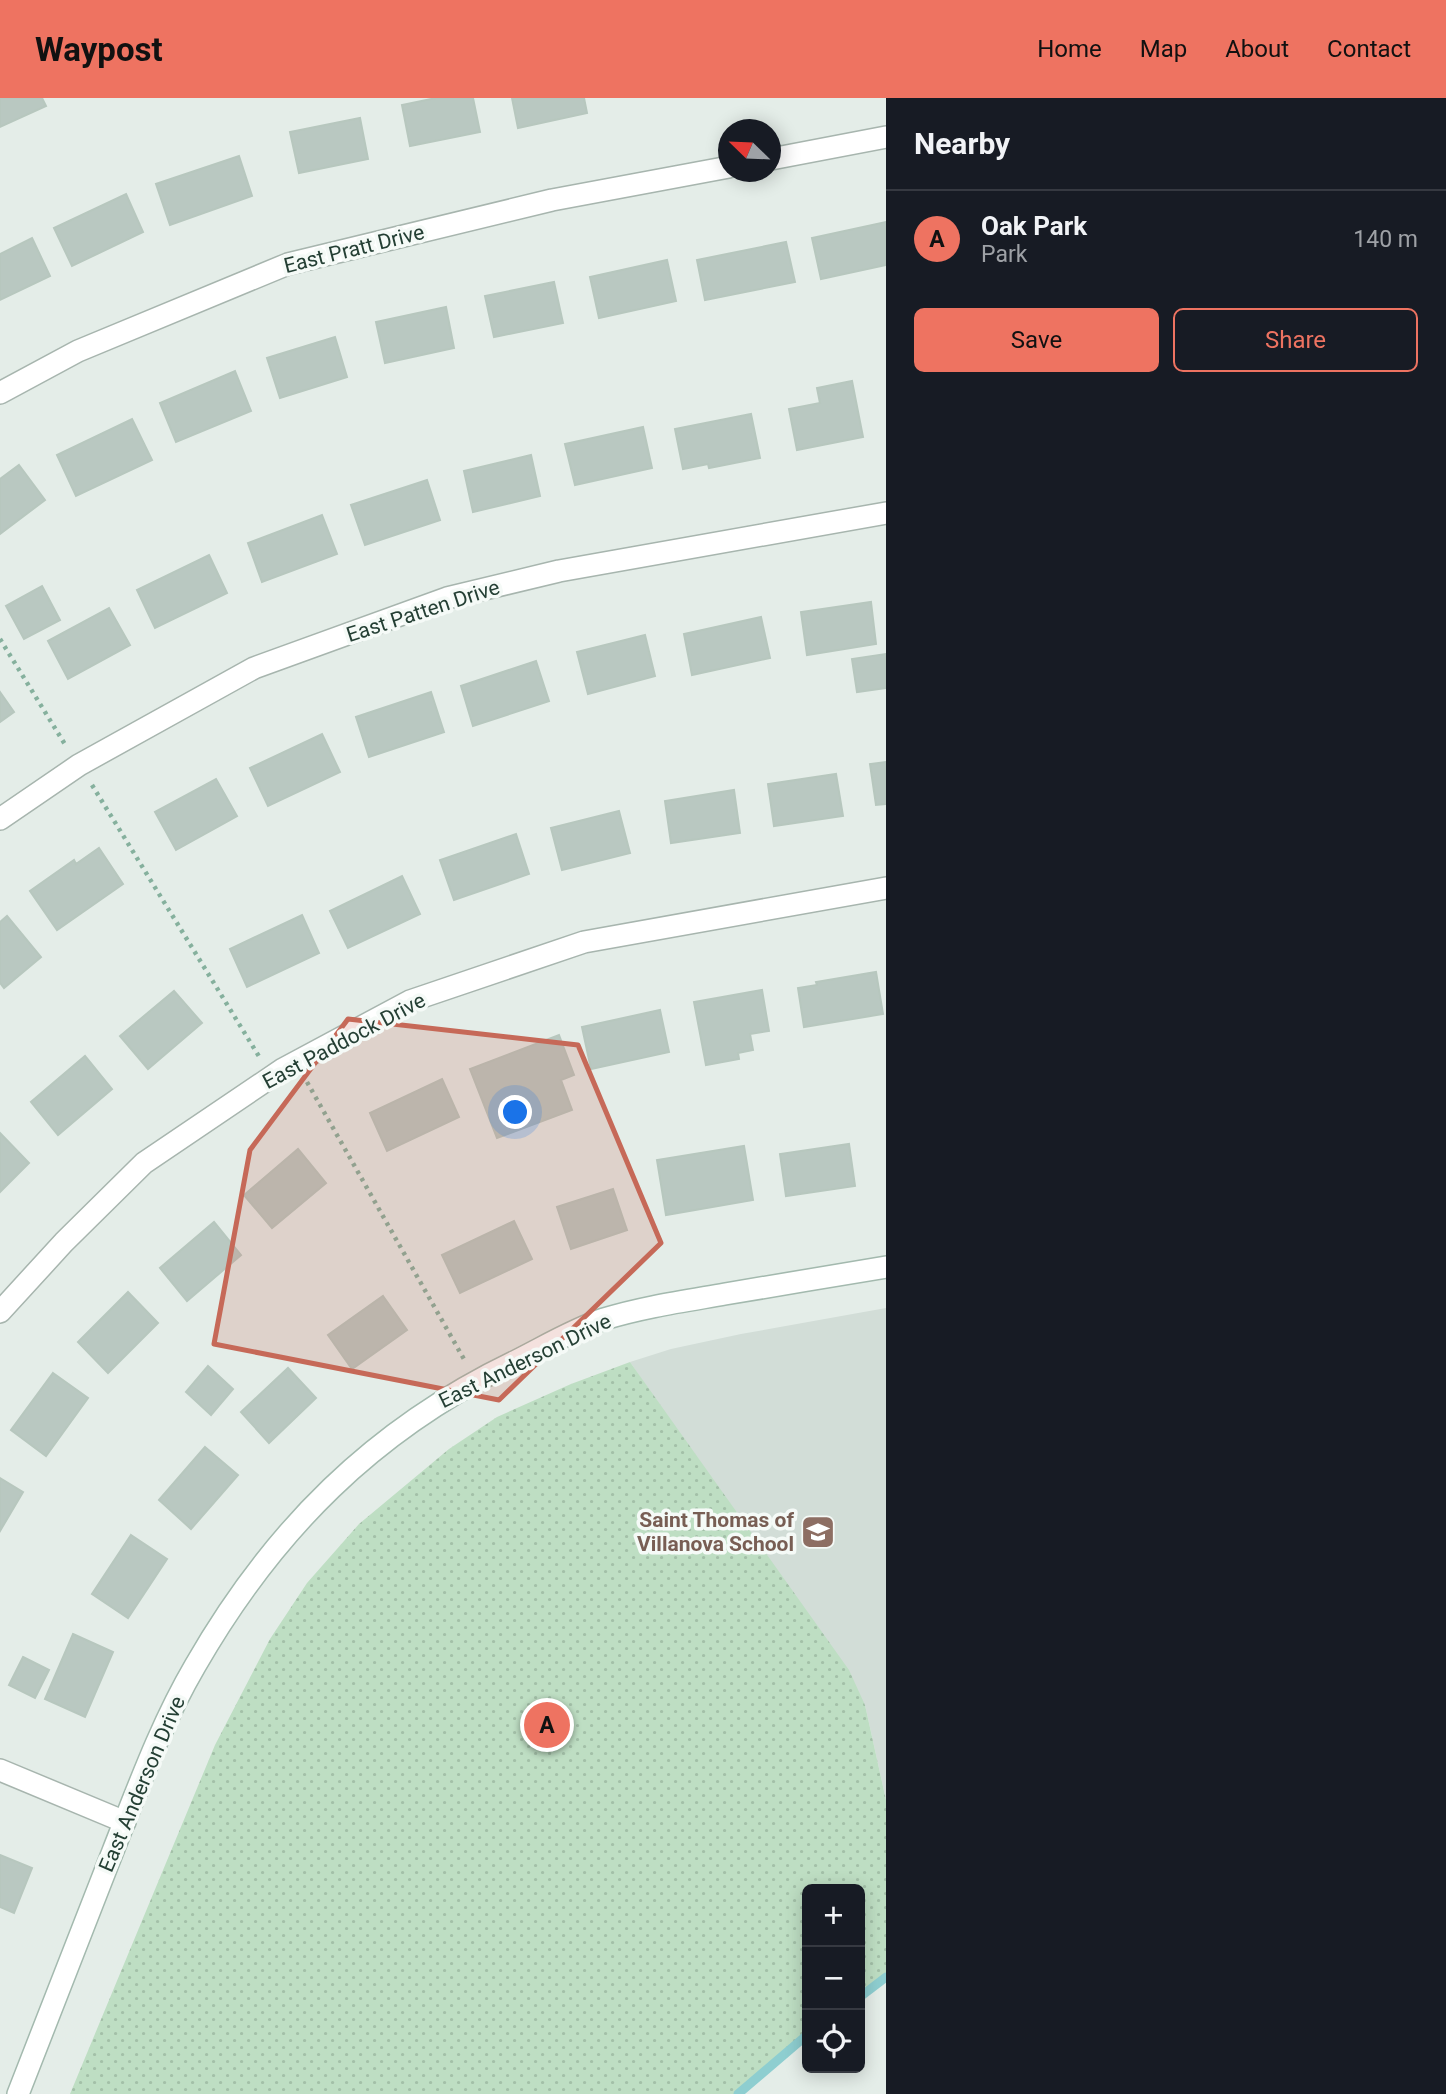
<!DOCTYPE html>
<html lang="en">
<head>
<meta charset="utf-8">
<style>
	body { margin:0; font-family:Roboto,sans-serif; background:#20242c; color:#f1f3f6 }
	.controls { position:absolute; right:21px; bottom:21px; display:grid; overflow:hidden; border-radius:10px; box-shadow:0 4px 18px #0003 }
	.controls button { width:63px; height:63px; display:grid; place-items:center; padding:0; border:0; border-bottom:2px solid #363941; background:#171b24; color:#f1f3f6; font:35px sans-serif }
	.compass { position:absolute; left:718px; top:21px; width:63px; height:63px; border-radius:50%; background:#171b24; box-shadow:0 4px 18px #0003; rotate:293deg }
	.you { position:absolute; left:516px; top:1015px; width:24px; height:24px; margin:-18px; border:5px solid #fff; border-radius:50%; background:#1a73e8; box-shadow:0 0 0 10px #1a73e833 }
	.badge { display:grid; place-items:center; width:46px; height:46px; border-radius:50%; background:#ee7361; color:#111; font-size:23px; font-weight:700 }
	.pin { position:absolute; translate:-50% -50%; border:4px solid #fff; box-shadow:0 2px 7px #0006 }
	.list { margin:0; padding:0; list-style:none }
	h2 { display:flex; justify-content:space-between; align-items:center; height:91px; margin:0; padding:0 28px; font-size:30px }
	h2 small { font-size:23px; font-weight:400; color:#9ea1a6 }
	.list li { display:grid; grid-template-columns:46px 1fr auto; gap:21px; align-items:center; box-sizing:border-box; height:98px; padding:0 28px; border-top:2px solid #363941 }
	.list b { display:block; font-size:26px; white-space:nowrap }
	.list p { margin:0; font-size:23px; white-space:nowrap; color:#9ea1a6 }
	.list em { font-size:23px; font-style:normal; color:#9ea1a6 }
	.actions { display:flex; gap:14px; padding:21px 28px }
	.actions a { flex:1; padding:16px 0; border:2px solid #ee7361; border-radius:10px; text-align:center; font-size:24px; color:#ee7361 }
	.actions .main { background:#ee7361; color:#111 }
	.icon { flex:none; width:38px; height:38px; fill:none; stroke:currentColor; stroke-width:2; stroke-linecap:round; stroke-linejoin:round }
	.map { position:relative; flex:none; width:886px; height:1996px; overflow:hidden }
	header { display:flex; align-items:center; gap:42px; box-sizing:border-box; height:98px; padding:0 35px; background:#ee7361; color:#111 }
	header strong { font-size:33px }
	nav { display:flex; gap:38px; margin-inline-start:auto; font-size:24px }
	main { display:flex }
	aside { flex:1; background:#171b24 }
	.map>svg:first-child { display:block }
	.built { fill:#d2ddd7 }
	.grass { fill:url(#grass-dots) }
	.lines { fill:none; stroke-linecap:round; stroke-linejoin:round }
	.stream { stroke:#8eced0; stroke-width:9 }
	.building { fill:#b9c8c1; stroke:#b7c7be; stroke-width:2 }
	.street-casing { stroke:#a7b5ae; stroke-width:24 }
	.secondary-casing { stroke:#a3b9ae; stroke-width:24 }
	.path { stroke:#85b09d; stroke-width:4.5; stroke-dasharray:3.5 5; stroke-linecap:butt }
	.street { stroke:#fff; stroke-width:21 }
	.secondary { stroke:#fff; stroke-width:21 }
	.marked { fill:#c66958; fill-opacity:0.2; stroke:#c66958; stroke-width:5; stroke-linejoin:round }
	.labels { text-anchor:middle; stroke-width:7; stroke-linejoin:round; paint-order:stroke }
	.street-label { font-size:21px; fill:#243f34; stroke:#f5faf7 }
	.education-label { font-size:21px; font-weight:bold; fill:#785e54; stroke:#f5faf7; text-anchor:end }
</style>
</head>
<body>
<header>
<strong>Waypost</strong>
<nav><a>Home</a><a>Map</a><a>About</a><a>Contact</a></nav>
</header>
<main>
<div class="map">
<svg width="886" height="1996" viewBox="0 0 886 1996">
	<defs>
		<pattern id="grass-dots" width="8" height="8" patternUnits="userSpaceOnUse" patternTransform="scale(1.75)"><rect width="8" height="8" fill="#bedec3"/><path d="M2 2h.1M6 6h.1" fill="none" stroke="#a3c0a8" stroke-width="1.8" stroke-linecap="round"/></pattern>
	</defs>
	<rect width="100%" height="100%" fill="#e4ede8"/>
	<path class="built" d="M886 1210V1702L865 1607 630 1264 671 1251 741 1236Z"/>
	<path class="grass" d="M630 1264 849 1572 865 1607 886 1702V1879L860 1899V1791H807V1937L738 1996H70L215 1647 270 1541 307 1485 359 1426 449 1351 497 1319 571 1286Z"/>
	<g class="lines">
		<path class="stream" d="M860 1899 886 1879
			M738 1996 807 1937"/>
	</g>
	<path class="building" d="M0 0H42L46 8 0 29Z
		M436 0H473L480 34 410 48 402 7Z
		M512 0H584L587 15 518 30Z
		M360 20 368 61 299 75 290 34Z
		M239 58 252 98 170 127 156 86Z
		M126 96 143 134 72 168 54 130Z
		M886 124V167L821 181 812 140Z
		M32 140 50 178 0 202V156Z
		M786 144 795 184 705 202 697 162Z
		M667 162 676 203 599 220 590 179Z
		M554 184 563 225 494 239 485 198Z
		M446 209 454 250 385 265 376 224Z
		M335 239 347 279 280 300 267 260Z
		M235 273 251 313 176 344 160 305Z
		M852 283 863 339 797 352 789 311 820 305 817 290Z
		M751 316 760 360 709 370 708 366 683 371 675 331Z
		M132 321 152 362 76 398 57 357Z
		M643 329 652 370 575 387 565 346Z
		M531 357 540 398 473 414 464 373Z
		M19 367 45 402 0 436V381Z
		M427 382 440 422 365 447 351 407Z
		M322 417 337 456 262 484 248 445Z
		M209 457 227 495 155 530 137 492Z
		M42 488 60 522 24 541 6 508Z
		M871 504 876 546 807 557 801 514Z
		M109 510 130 547 68 581 48 543Z
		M761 519 770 560 692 577 684 536Z
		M645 537 655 578 588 596 577 554Z
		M886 556V590L857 594 852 561Z
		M536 563 549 603 473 628 461 588Z
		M0 594 14 614 0 624Z
		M431 594 444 634 369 659 356 619Z
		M322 636 340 674 268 708 250 670Z
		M886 664V706L876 707 870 666Z
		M836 676 843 718 774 728 768 686Z
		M216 681 237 718 176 752 155 714Z
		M734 692 740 735 671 745 665 703Z
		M619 713 630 755 562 772 551 730Z
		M516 736 529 776 454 802 440 762Z
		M99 750 123 786 57 832 30 793 74 762 76 766Z
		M402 778 420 816 348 850 330 813Z
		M302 817 319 855 247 889 230 851Z
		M7 818 41 859 4 890 0 885V824Z
		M876 874 883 916 804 929 798 890 817 887 816 884Z
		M762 892 769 933 750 936 753 952 738 955 739 961 706 967 694 904Z
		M174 893 202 925 148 971 120 938Z
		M660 912 669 954 591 971 582 929Z
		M559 937 574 977 561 982 572 1012 497 1040 470 971Z
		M85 958 112 991 58 1037 31 1004Z
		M442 981 459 1019 387 1053 370 1015Z
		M0 1035 29 1065 0 1094Z
		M849 1046 855 1088 786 1098 780 1056Z
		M744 1048 753 1102 666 1117 657 1062Z
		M298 1051 326 1085 272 1130 244 1097Z
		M613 1091 627 1132 571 1151 557 1109Z
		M514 1123 532 1161 460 1195 442 1157Z
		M214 1124 241 1157 187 1203 160 1170Z
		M128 1194 158 1225 108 1275 78 1244Z
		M383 1198 407 1232 352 1271 328 1237Z
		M208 1268 233 1291 211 1317 186 1294Z
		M288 1270 316 1300 269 1345 241 1314Z
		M53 1275 88 1300 46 1358 11 1332Z
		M205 1349 238 1377 191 1431 159 1402Z
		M0 1380 23 1394 0 1433Z
		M131 1437 167 1461 128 1520 92 1496Z
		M73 1536 113 1554 85 1619 45 1601Z
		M23 1559 49 1572 35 1600 9 1587Z
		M0 1757 32 1770 14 1815 0 1809Z"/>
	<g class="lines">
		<g class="street-casing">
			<path id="street" d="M771 61 886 39
				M0 295 78 253 288 166 552 102 729 69
				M0 721 79 667 254 570 447 500 559 473 886 415
				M0 1214 64 1144 144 1065 283 971 410 903 584 844 886 790
				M0 1672 125 1724"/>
		</g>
		<g class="secondary-casing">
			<path id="secondary" d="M18 1996C50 1915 82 1834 113 1753 138 1690 161 1626 195 1568 273 1432 374 1331 516 1263 544 1249 574 1231 604 1221 643 1209 685 1203 725 1196 779 1187 832 1178 886 1169"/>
		</g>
		<path class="path" d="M0 541 66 648
			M92 687 260 960
			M307 984 465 1263"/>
		<use href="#street" class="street"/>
		<use href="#secondary" class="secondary"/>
	</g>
	<path class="marked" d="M348 921 578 947 661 1145 499 1302 214 1246 250 1052Z"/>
	<defs>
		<g id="school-square" transform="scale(1.75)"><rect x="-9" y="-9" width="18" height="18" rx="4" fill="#8d6e63" stroke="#f5faf7"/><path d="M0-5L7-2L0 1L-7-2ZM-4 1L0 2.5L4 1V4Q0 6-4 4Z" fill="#fff"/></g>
	</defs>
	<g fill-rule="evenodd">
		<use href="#school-square" x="818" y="1434"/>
	</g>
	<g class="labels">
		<g class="street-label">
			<text transform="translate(354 151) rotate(-14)" y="7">East Pratt Drive</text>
			<text transform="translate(423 513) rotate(-18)" y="7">East Patten Drive</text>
			<text transform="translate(344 943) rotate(-28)" y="7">East Paddock Drive</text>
			<text transform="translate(525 1263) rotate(-26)" y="7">East Anderson Drive</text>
			<text transform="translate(142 1686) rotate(-67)" y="7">East Anderson Drive</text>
		</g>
		<g class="education-label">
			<text x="794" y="1429">Saint Thomas of<tspan x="794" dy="24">Villanova School</tspan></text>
		</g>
	</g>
</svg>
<div class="controls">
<button>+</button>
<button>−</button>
<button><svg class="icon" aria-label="locate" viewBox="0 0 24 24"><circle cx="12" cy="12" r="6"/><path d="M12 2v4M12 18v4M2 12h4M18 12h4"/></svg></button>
</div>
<svg class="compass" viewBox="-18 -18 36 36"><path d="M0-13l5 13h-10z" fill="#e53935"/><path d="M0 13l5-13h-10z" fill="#9ea1a6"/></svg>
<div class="you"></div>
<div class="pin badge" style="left:547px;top:1627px">A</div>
</div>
<aside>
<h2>Nearby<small></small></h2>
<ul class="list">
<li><span class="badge">A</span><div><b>Oak Park</b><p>Park</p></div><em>140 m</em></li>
</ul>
<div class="actions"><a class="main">Save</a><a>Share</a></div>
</aside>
</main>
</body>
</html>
